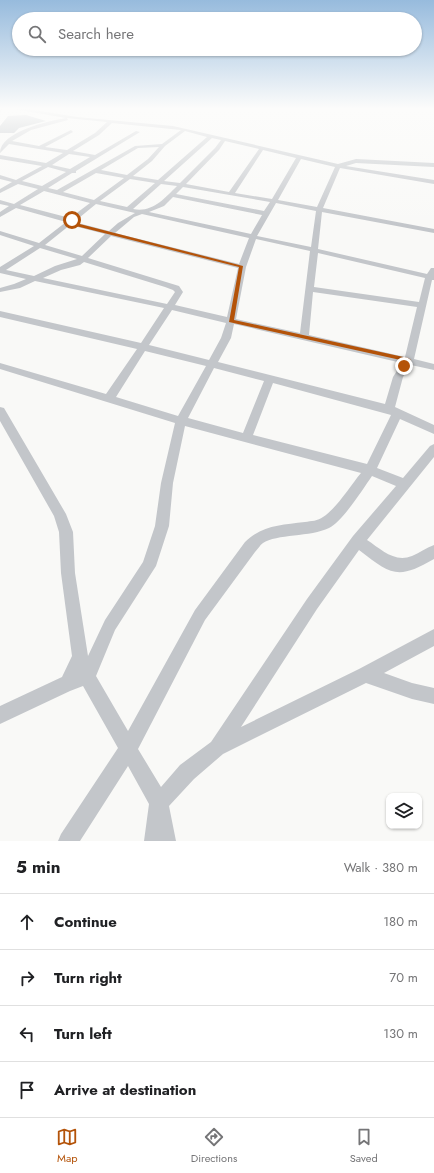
<!DOCTYPE html>
<html lang="en">
<head>
<meta charset="utf-8">
<style>
	body { margin:0; font-family:Jost,sans-serif; background:#f6f6f6; color:#202124 }
	.controls { position:absolute; right:12px; bottom:12px; display:grid; overflow:hidden; border-radius:8px; box-shadow:0 1px 3px #0004 }
	.controls button { width:36px; height:36px; display:grid; place-items:center; padding:0; border:0; border-bottom:1px solid #e0e0e0; background:#fff; color:#202124; font:20px sans-serif }
	.stop { position:absolute; width:12px; height:12px; margin:-9px; border:3px solid #b45309; border-radius:50%; background:#fff }
	.stop.end { background:#b45309; border-color:#fff; box-shadow:0 1px 4px #0008 }
	.list { margin:0; padding:0; list-style:none }
	h2 { display:flex; justify-content:space-between; align-items:center; height:52px; margin:0; padding:0 16px; font-size:17px }
	h2 small { font-size:13px; font-weight:400; color:#757577 }
	.list li { display:grid; grid-template-columns:26px 1fr auto; gap:12px; align-items:center; box-sizing:border-box; height:56px; padding:0 16px; border-top:1px solid #e0e0e0 }
	.list b { display:block; font-size:15px; white-space:nowrap }
	.list em { font-size:13px; font-style:normal; color:#757577 }
	.icon { flex:none; width:22px; height:22px; fill:none; stroke:currentColor; stroke-width:2; stroke-linecap:round; stroke-linejoin:round }
	.map { position:relative; flex:none; width:434px; height:841px; overflow:hidden }
	.search { position:absolute; background:#fff; box-shadow:0 1px 3px #0004; left:12px; right:12px; top:12px; height:44px; display:flex; align-items:center; gap:10px; box-sizing:border-box; padding:0 14px; border-radius:22px; color:#757577; font-size:15px }
	.sheet { height:276px; background:#fff }
	nav { display:flex; justify-content:space-around; align-items:center; box-sizing:border-box; height:56px; border-top:1px solid #e0e0e0; background:#fff; font-size:11px; color:#757577 }
	nav a { display:grid; justify-items:center; gap:2px }
	nav .on { color:#b45309 }
	.map>svg:first-child { display:block }
	.building { fill:#aab1b7 }
	.lines { fill:none; stroke-linecap:round; stroke-linejoin:round }
	.street { fill:#c3c6ca; fill-rule:evenodd }
	.route { fill:#b45309 }
</style>
</head>
<body>
<div class="map">
<svg width="434" height="841" viewBox="0 0 434 841">
	<rect width="100%" height="100%" fill="#f9f9f7"/>
	<path class="building" d="M26 115 46 121 19 128 14 133H0V126L8 116Z"/>
	<g class="lines">
		<path class="street" d="M0 108H4L0 112Z
			M8 108H22L77 117 173 126 338 164 356 159 434 163V167L356 163 346 166 434 180V184L340 168 323 208 434 229V233L322 212 318 249 427 274 431 268H434V280H432L414 359 434 364V370L411 365 403 377 395 407 434 425V434L400 419 377 468 403 478 430 446 434 444V457L367 540C381 549 394 563 412 556 419 553 426 548 434 545V559C398 580 391 575 359 550L317 609 241 727 359 669 434 629V646L384 673 412 683 434 688V704L412 699 366 683 223 754 194 779 169 806 176 841H144L149 804 128 766 80 841H58L61 834 118 748 83 686 70 691 0 724V706L62 677 72 656 61 573 59 532 54 516 0 421V407L4 408 66 514 73 532 75 573 88 656 105 620 143 562 155 526 161 483 175 423 0 369V363L106 394 137 349 0 317V311L141 343 164 308 35 281 20 288 0 292V288L14 284 26 279 0 273V267L34 246 0 235V231L39 243 66 222 16 208 0 217V212L9 206 0 204V200L14 204 38 189 18 184 0 193V189L12 182 0 179V175L16 180 42 166 0 159V155L46 163 63 153 9 144 0 153C0 132 48 121 66 118ZM67 118 107 122 95 133 67 150 45 147 73 132 71 130 39 146 12 141 31 130 68 120ZM112 123 181 130 162 144 135 146 57 190 48 188 72 173H76V171L140 132 136 131 95 155 73 151 99 135ZM185 131 207 137 158 180 133 176 152 161 165 146ZM212 138 221 140 215 148 180 183 164 181ZM225 141 259 149 229 192 186 184 219 150ZM159 147 148 159 127 175 101 170 138 148ZM263 150 296 158 272 199 235 193ZM69 154 90 157 70 169 52 165ZM301 159 335 167 317 207 278 200ZM48 167 66 172 42 186 22 181ZM96 173 124 178 94 200 63 192ZM130 179 155 183 127 207 100 201ZM161 184 177 186C164 199 152 213 133 209ZM183 187 270 202 264 211 176 194ZM44 191 90 203 70 218 20 205ZM173 197 262 215 251 234 149 212 164 206ZM276 203 316 211 311 247 257 236ZM96 204 135 213 118 223 109 231 74 222ZM142 214 249 238 239 264 115 233 134 217ZM70 225 105 234 82 256 45 245ZM111 236 238 268 227 317 175 305 183 292 179 286 88 258ZM256 239 310 251 300 333 236 319 246 267ZM40 248 77 259 55 266 34 276 6 270ZM318 253 425 278 419 302 314 287ZM84 262 165 287 173 290 175 292 167 304 43 278 61 270 80 265ZM313 292 417 307 405 357 309 335ZM172 310 226 323 221 338 209 360 149 345ZM234 324 402 363 393 377 385 404 218 362 231 338ZM145 351 206 366 178 416 116 397ZM214 368 264 381 243 433 188 418ZM273 383 391 415 367 464 253 435ZM185 426 361 473C350 486 337 508 323 517 318 521 311 521 305 522 281 525 263 525 245 542L195 610 128 731 96 676 115 630 156 566 169 526 173 483ZM372 476 396 486 353 536 307 599 211 742 180 765 161 787 138 749 205 620 255 552C258 549 260 545 263 543 276 534 311 537 329 528 342 522 363 489 372 476Z"/>
	</g>
	<linearGradient id="sky" x2="0" y2="1"><stop stop-color="#97bbdd"/><stop offset="0.48" stop-color="#fcfcfb"/><stop offset="1" stop-color="#fcfcfb" stop-opacity="0"/></linearGradient>
	<rect width="434" height="226" fill="url(#sky)"/>
	<path class="route" d="M72 219 74 220 72 222 243 266 234 320 408 358 411 360 404 368 401 366 405 361 229 322 239 267 68 224Z"/>
</svg>
<div class="controls">
<button><svg class="icon" aria-label="layers" viewBox="0 0 24 24"><path d="M12 4l9 5-9 5-9-5zM3 14l9 5 9-5"/></svg></button>
</div>
<div class="stop" style="left:72px;top:220px"></div>
<div class="stop end" style="left:404px;top:366px"></div>
<div class="search"><svg class="icon" aria-label="search" viewBox="0 0 24 24"><circle cx="10" cy="10" r="6"/><path d="M15 15l6 6"/></svg>Search here</div>
</div>
<section class="sheet">
<h2>5 min<small>Walk · 380 m</small></h2>
<ul class="list">
<li><svg class="icon" aria-label="ahead" viewBox="0 0 24 24"><path d="M12 20V5M6 11l6-6 6 6"/></svg><div><b>Continue</b></div><em>180 m</em></li>
<li><svg class="icon" aria-label="right" viewBox="0 0 24 24"><path d="M7 20v-9h11M14 6l5 5-5 5"/></svg><div><b>Turn right</b></div><em>70 m</em></li>
<li><svg class="icon" aria-label="left" viewBox="0 0 24 24"><path d="M17 20v-9H6M10 6l-5 5 5 5"/></svg><div><b>Turn left</b></div><em>130 m</em></li>
<li><svg class="icon" aria-label="arrive" viewBox="0 0 24 24"><path d="M6 21V4h12l-3 4 3 4H6"/></svg><div><b>Arrive at destination</b></div></li>
</ul>
</section>
<nav>
<a class="on"><svg class="icon" aria-label="map" viewBox="0 0 24 24"><path d="M3 6l6-2 6 2 6-2v14l-6 2-6-2-6 2zM9 4v14M15 6v14"/></svg>Map</a>
<a><svg class="icon" aria-label="directions" viewBox="0 0 24 24"><path d="M12 3l9 9-9 9-9-9zM9 14v-3h6M13 9l2 2-2 2"/></svg>Directions</a>
<a><svg class="icon" aria-label="saved" viewBox="0 0 24 24"><path d="M7 4h10v16l-5-4-5 4z"/></svg>Saved</a>
</nav>
</body>
</html>
